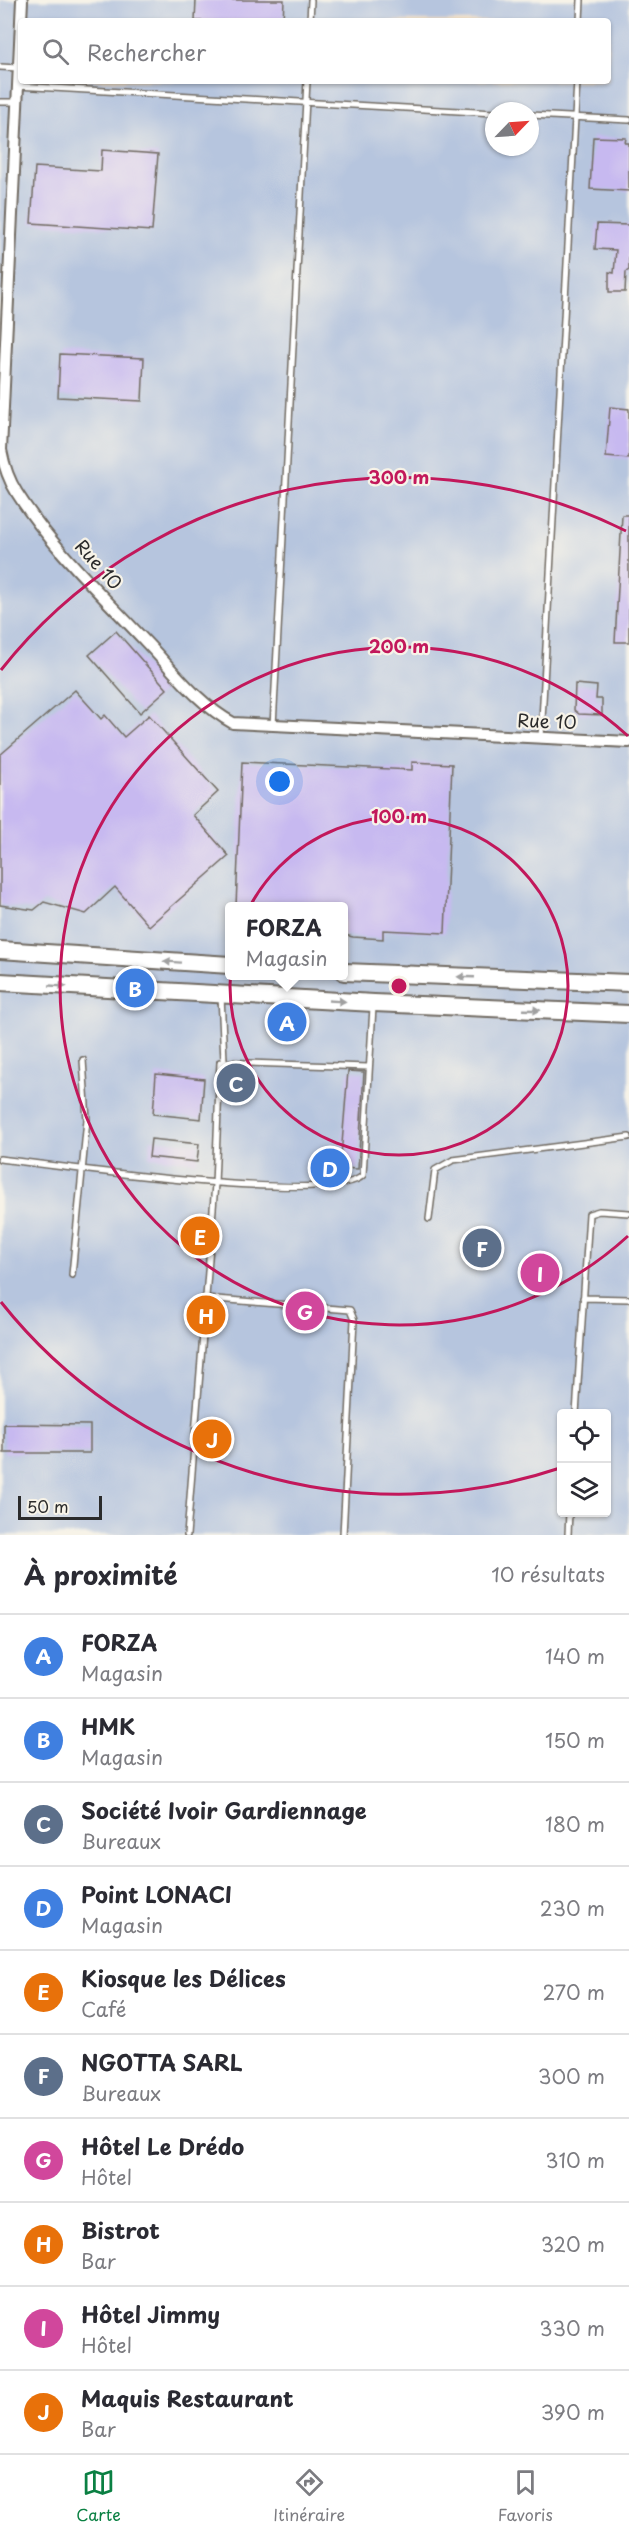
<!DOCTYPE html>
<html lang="fr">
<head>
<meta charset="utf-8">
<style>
	body { margin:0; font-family:"Playpen Sans",sans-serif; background:#f7f7f7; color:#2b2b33 }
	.controls { position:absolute; right:18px; bottom:18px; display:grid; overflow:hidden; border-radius:6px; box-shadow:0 2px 4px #0004 }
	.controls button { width:54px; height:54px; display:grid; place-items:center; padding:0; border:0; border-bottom:2px solid #e1e1e2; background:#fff; color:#2b2b33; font:30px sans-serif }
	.compass { position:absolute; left:485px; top:102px; width:54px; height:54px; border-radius:50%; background:#fff; box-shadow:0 2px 4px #0004; rotate:65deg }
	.scale { position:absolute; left:18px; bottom:15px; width:84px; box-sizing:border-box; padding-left:6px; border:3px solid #2b2b2b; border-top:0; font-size:16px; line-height:21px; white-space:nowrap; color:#2b2b2b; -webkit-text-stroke:4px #f7f3e8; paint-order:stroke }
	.you { position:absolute; left:280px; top:782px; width:21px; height:21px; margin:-15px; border:4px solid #fff; border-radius:50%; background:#1a73e8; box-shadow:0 0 0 9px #1a73e833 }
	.badge { display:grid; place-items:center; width:39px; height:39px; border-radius:50%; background:#0b8043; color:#fff; font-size:20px; font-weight:700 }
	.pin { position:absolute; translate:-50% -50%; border:3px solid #fff; box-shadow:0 2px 6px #0006 }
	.popup { position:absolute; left:225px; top:902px; width:123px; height:78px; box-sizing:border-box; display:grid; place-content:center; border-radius:6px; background:#fff; filter:drop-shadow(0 2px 4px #0005); font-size:20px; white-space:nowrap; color:#7c7c81 }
	.popup b { font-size:22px; color:#2b2b33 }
	.popup::after { content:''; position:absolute; left:50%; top:100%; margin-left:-12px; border:12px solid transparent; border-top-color:#fff }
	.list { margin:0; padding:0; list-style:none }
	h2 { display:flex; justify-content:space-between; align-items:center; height:78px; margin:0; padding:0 24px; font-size:26px }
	h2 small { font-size:20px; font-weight:400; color:#7c7c81 }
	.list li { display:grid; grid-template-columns:39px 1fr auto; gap:18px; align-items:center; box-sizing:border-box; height:84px; padding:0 24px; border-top:2px solid #e1e1e2 }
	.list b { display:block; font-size:22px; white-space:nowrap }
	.list p { margin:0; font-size:20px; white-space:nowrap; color:#7c7c81 }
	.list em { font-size:20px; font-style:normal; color:#7c7c81 }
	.icon { flex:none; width:33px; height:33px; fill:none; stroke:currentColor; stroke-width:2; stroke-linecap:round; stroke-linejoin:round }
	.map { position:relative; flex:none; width:629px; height:1535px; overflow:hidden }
	.search { position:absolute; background:#fff; box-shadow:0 2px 4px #0004; left:18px; right:18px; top:18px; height:66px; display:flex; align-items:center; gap:15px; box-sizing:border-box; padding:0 21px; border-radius:6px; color:#7c7c81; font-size:22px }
	.sheet { height:918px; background:#fff }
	nav { display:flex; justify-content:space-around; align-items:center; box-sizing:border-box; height:84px; border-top:2px solid #e1e1e2; background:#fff; font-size:16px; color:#7c7c81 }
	nav a { display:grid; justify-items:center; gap:3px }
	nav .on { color:#0b8043 }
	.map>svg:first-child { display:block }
	.industrial { fill:#b6c5de; fill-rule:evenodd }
	.building { fill:#c7b9f0 }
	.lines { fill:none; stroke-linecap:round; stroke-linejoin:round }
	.service-casing { stroke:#716b62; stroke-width:8 }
	.minor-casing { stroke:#716b62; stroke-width:14 }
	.primary-casing { stroke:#716b62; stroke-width:20 }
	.service { stroke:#fff; stroke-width:5 }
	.minor { stroke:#fff; stroke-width:10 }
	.primary { stroke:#fff; stroke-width:16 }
	.oneway { fill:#a0a0a0 }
	.ring { fill:none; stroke:#c2185b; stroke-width:3 }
	.labels { text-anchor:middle; stroke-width:4.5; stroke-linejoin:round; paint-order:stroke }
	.street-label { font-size:18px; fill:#2b2b2b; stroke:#f7f3e8 }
	.centre { fill:#c2185b; stroke:#f7f3e8; stroke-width:3 }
	.ring-label { font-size:18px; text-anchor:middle; font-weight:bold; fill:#c2185b; stroke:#f7f3e8; stroke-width:4.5; stroke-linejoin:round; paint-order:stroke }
</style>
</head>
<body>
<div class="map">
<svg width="629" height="1535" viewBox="0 0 629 1535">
	<rect width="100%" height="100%" fill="#f7f3e8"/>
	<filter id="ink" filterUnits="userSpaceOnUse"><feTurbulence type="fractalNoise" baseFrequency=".0167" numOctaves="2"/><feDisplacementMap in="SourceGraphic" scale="12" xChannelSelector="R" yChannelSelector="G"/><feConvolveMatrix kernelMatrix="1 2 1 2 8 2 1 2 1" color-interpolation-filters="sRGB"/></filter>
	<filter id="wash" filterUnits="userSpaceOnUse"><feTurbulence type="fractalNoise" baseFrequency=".008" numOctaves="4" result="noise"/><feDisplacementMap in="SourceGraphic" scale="24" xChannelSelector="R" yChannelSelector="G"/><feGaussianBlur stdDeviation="1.35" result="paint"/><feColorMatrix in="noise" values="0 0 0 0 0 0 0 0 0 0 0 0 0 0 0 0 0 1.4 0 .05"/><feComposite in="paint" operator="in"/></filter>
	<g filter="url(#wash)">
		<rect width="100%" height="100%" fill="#f3e1c7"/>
		<path class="industrial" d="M0 0H629V1535H0ZM21 21H608V81H21ZM494 111H530V147H494ZM230 906H344V976H230ZM562 1414H606V1512H562Z"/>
		<g id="blocks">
			<path class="building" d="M196 0H284L283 21H195Z
				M593 137 626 138 625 143H629V191L590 189Z
				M102 150 158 154 152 231 31 223 35 167 101 171Z
				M597 224 629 225V270L626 272 625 292H609V272L614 273 616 250 595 249Z
				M60 354 144 358 142 401 58 397Z
				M610 407 629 409V459L606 457Z
				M622 515H629V642H615Z
				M116 631 167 689 140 713 89 655Z
				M575 684 597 686 596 699H602V715L579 714 574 710Z
				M75 690 101 719 105 715 124 737 149 715 218 792 193 815 229 856 149 926 115 887 86 914 44 902 34 910 0 905V755Z
				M242 762 412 770V762L452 764 445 933 383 930V939L353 937 344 935V906H236Z
				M348 1071 364 1072 358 1169 340 1168Z
				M156 1074 204 1079 201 1119 153 1114Z
				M151 1139 199 1144 197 1162 149 1157Z
				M4 1424 90 1425V1453H4Z"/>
		</g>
	</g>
	<g filter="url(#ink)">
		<use href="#blocks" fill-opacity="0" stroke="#716b62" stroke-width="1.5"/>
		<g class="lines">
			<g class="service-casing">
				<path id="service" d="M310 21 311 0
					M580 21 581 0
					M0 67 18 68
					M17 86 494 113
					M0 102H16
					M530 115 629 120
					M273 726 307 81
					M541 738 577 81
					M221 996 224 1060
					M0 1159C50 1165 339 1206 363 1175L373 1007
					M429 1219 435 1170 453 1160 629 1137
					M72 1275 87 1120 83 1060
					M204 1298 350 1310 354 1320 343 1535
					M583 1298 629 1299
					M576 1414 589 1214 599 1211 629 1213
					M187 1535 215 1184 220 1062 368 1067
					M568 1535 569 1512"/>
			</g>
			<g class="minor-casing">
				<path id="minor" d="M22 0 1 450C4 466 8 479 17 493 51 547 102 595 146 642 172 669 199 705 233 723L629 742"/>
			</g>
			<g class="primary-casing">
				<path id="primary" d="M0 950 230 965
					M344 972 629 983
					M0 982 374 1003 629 1014"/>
			</g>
			<use href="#service" class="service"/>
			<use href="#minor" class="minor"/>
			<use href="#primary" class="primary"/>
		</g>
		<defs><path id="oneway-solid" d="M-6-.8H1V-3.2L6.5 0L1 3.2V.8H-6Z" transform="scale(1.5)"/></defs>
		<g class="oneway">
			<use href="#oneway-solid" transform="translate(172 962) rotate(-176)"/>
			<use href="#oneway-solid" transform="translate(466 977) rotate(-178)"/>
			<use href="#oneway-solid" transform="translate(58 986) rotate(3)"/>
			<use href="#oneway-solid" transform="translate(337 1001) rotate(3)"/>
			<use href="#oneway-solid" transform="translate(532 1010) rotate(2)"/>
		</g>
	</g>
	<g class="ring">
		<circle cx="399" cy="986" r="169"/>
		<path d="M628 1236A339 339 0 1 1 628 736"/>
		<path d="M560 1468A508 508 0 0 1 1 1302M1 670A508 508 0 0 1 626 531"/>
	</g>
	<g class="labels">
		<g class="street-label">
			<text transform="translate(98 565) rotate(48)" y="6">Rue 10</text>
			<text transform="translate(547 722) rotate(2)" y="6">Rue 10</text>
		</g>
	</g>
	<circle cx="399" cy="986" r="9" class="centre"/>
	<g class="ring-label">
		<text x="399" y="484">300 m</text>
		<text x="399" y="653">200 m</text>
		<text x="399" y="823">100 m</text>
	</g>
</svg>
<div class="controls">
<button><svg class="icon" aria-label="locate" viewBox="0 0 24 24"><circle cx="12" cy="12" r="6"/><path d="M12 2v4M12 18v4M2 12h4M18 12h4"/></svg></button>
<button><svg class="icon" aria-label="layers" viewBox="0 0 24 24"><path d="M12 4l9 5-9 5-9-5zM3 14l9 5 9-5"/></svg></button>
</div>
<svg class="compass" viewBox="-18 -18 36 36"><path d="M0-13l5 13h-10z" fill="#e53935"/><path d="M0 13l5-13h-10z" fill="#7c7c81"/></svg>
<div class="scale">50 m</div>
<div class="you"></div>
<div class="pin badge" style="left:287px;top:1022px;background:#3f7fe0">A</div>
<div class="popup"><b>FORZA</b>Magasin</div>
<div class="pin badge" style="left:135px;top:988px;background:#3f7fe0">B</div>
<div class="pin badge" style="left:236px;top:1083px;background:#5c6f8a">C</div>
<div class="pin badge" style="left:330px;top:1168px;background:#3f7fe0">D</div>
<div class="pin badge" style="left:200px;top:1236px;background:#e8710a">E</div>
<div class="pin badge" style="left:482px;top:1248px;background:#5c6f8a">F</div>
<div class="pin badge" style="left:305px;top:1311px;background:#d1479c">G</div>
<div class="pin badge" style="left:206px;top:1315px;background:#e8710a">H</div>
<div class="pin badge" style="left:540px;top:1273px;background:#d1479c">I</div>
<div class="pin badge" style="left:212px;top:1439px;background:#e8710a">J</div>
<div class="search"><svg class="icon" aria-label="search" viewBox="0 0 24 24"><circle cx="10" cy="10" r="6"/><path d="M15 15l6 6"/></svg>Rechercher</div>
</div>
<section class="sheet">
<h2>À proximité<small>10 résultats</small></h2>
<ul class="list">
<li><span class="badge" style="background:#3f7fe0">A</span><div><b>FORZA</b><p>Magasin</p></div><em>140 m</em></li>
<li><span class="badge" style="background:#3f7fe0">B</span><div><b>HMK</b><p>Magasin</p></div><em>150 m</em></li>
<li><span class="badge" style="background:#5c6f8a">C</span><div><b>Société Ivoir Gardiennage</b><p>Bureaux</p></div><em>180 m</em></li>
<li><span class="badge" style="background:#3f7fe0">D</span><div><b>Point LONACI</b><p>Magasin</p></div><em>230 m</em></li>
<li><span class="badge" style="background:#e8710a">E</span><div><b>Kiosque les Délices</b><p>Café</p></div><em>270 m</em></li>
<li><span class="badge" style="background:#5c6f8a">F</span><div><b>NGOTTA SARL</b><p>Bureaux</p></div><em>300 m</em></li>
<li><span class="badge" style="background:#d1479c">G</span><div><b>Hôtel Le Drédo</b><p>Hôtel</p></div><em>310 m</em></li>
<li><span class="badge" style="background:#e8710a">H</span><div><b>Bistrot</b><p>Bar</p></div><em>320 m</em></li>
<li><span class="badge" style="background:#d1479c">I</span><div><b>Hôtel Jimmy</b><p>Hôtel</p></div><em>330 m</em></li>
<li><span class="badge" style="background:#e8710a">J</span><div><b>Maquis Restaurant</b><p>Bar</p></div><em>390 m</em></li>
</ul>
</section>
<nav>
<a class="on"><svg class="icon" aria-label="map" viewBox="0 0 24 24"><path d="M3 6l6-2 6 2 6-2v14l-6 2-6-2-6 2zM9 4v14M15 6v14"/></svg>Carte</a>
<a><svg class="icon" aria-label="directions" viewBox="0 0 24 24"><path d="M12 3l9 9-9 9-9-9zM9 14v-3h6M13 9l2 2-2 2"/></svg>Itinéraire</a>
<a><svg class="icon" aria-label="saved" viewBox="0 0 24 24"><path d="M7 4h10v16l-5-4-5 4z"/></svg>Favoris</a>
</nav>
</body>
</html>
